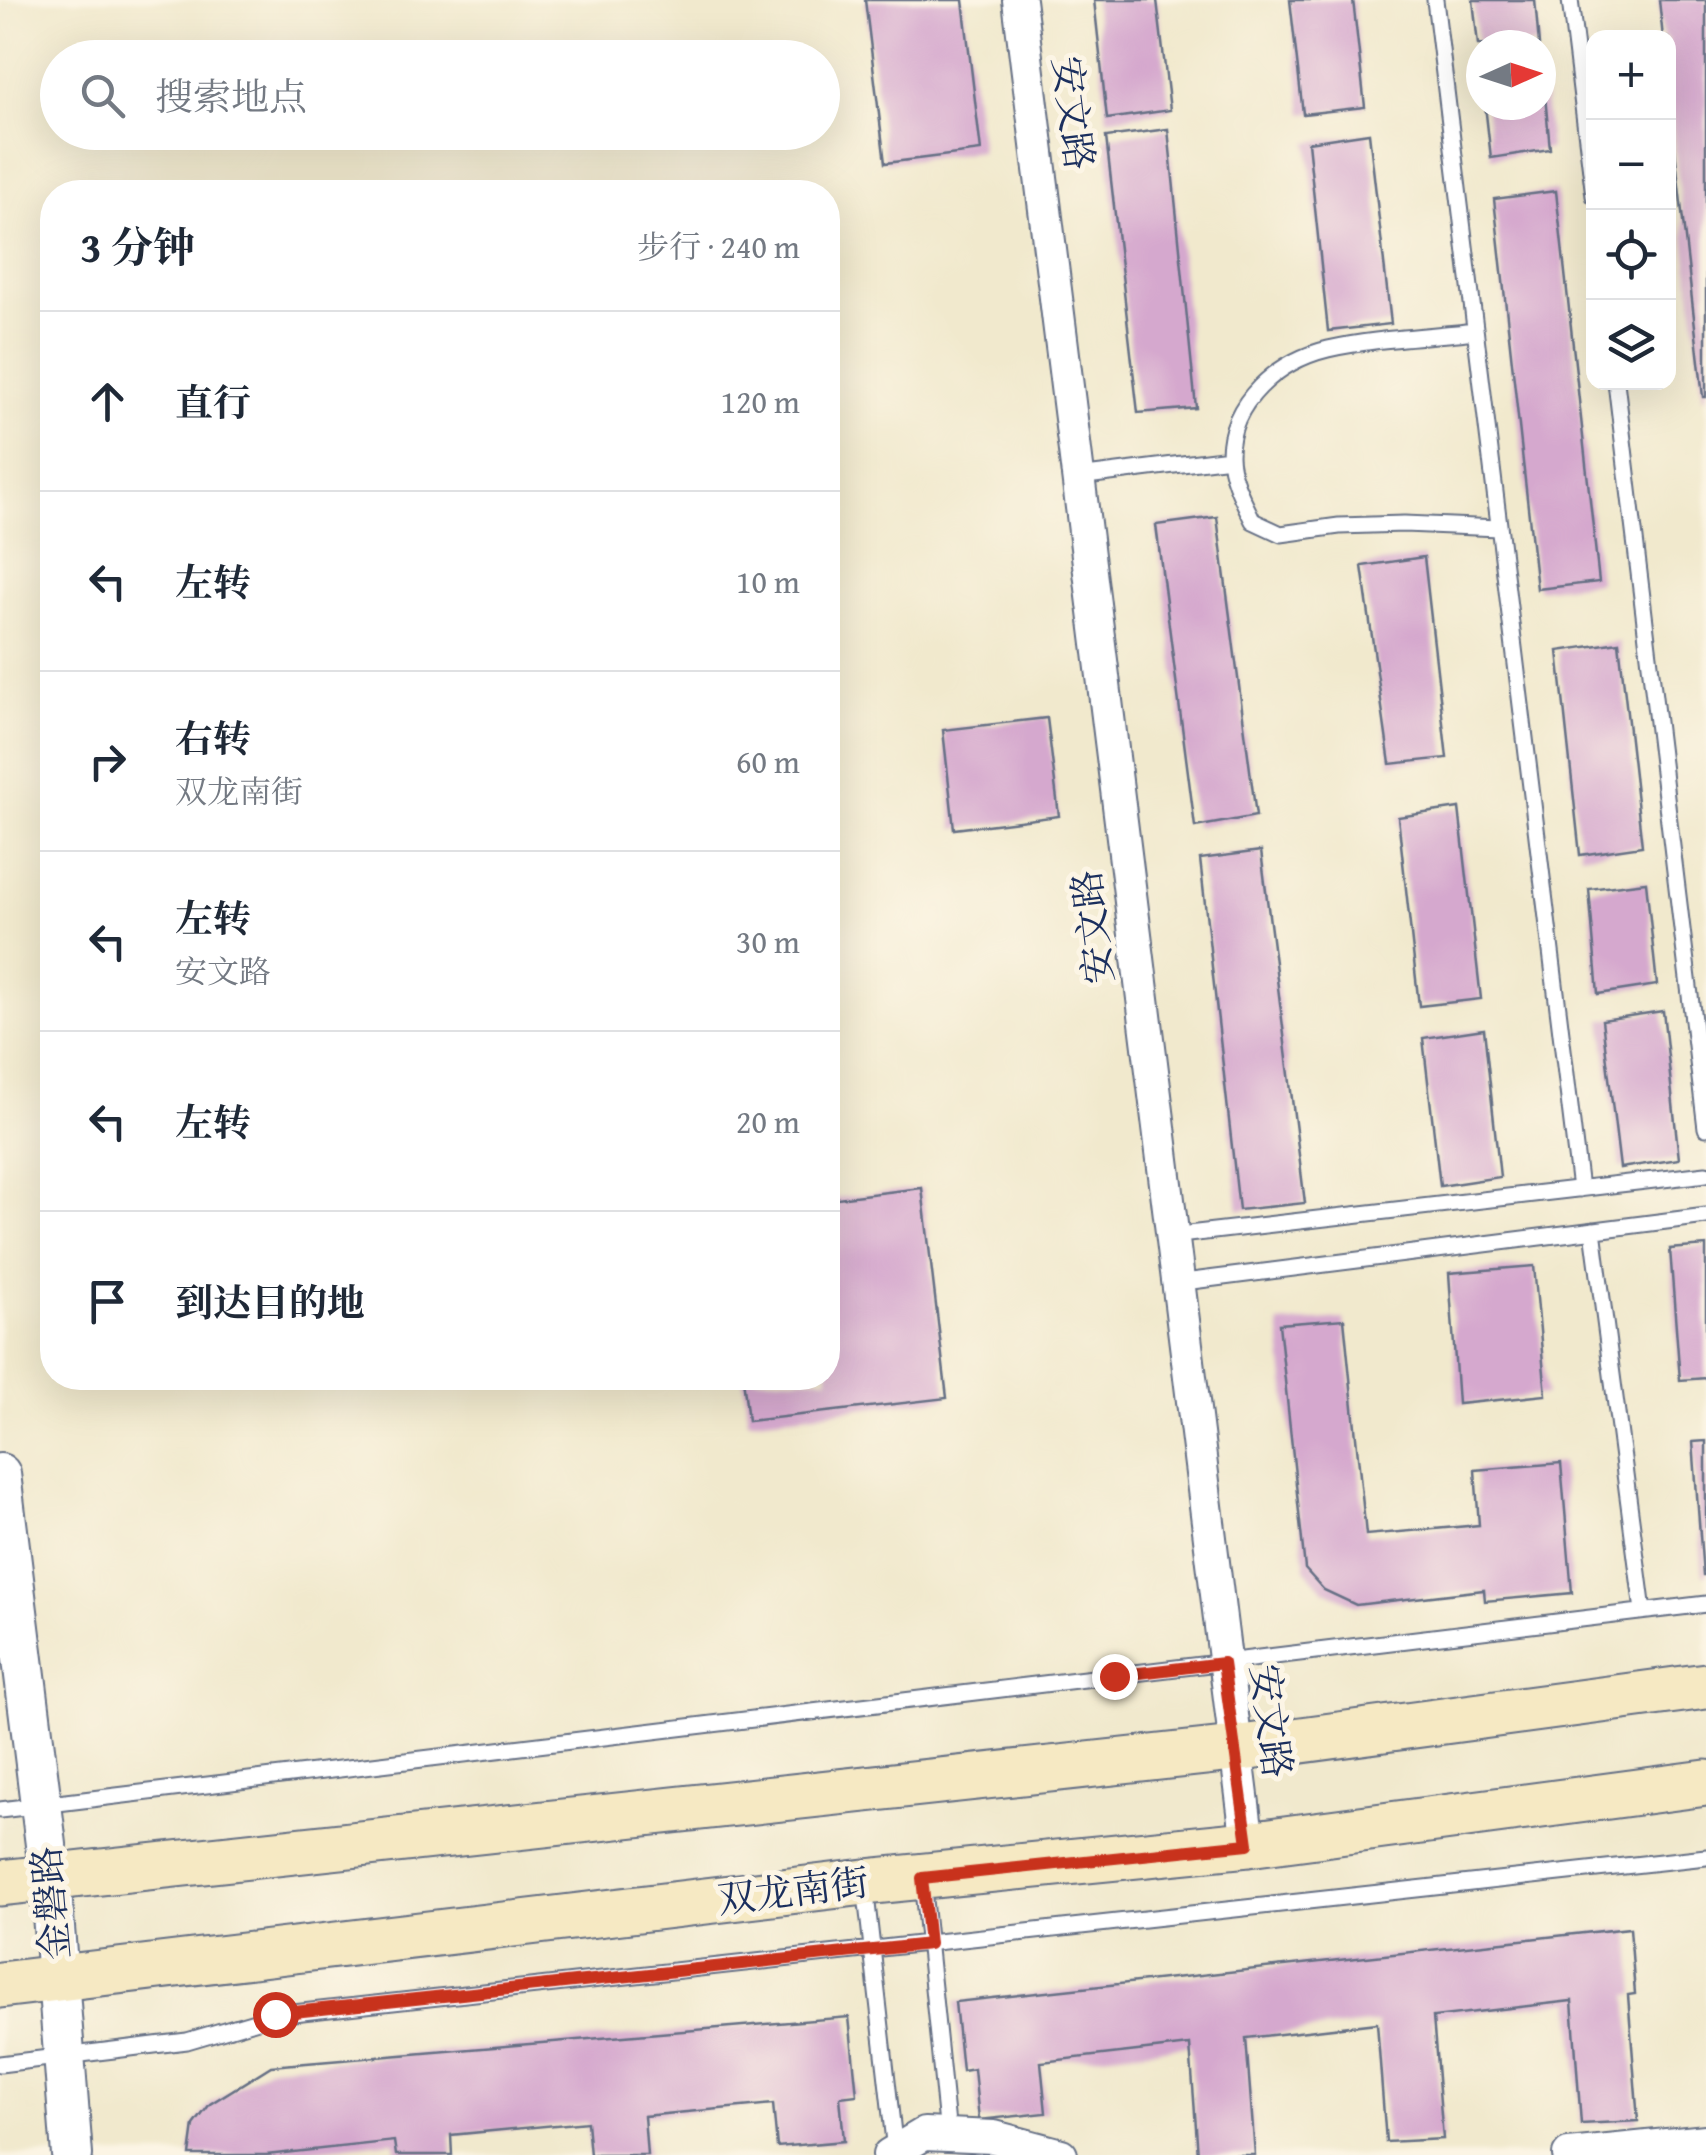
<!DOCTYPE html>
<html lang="zh">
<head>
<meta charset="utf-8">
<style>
	body { margin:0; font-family:"Gentium Book Plus","Noto Serif SC",serif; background:#f2f2f3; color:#1f2937 }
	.controls { position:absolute; right:30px; top:30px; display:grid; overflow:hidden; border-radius:20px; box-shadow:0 10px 40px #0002 }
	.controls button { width:90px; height:90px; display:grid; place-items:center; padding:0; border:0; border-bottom:2px solid #e0e1e3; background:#fff; color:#1f2937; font:50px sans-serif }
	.compass { position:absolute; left:1466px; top:30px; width:90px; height:90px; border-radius:50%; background:#fff; box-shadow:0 10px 40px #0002; rotate:87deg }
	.stop { position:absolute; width:30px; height:30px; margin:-22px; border:8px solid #c8321e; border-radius:50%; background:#fff }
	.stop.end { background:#c8321e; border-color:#fff; box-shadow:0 2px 10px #0008 }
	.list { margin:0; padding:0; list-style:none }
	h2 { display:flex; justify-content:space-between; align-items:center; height:130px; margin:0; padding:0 40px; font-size:42px }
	h2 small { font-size:32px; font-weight:400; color:#747a83 }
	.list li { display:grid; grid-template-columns:65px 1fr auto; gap:30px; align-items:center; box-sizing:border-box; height:180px; padding:0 40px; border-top:2px solid #e0e1e3 }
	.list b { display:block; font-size:38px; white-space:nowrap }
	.list p { margin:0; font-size:32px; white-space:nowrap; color:#747a83 }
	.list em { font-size:32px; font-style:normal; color:#747a83 }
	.icon { flex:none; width:55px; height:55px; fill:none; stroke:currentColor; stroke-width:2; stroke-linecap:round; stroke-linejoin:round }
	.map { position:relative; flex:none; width:1706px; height:2155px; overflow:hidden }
	.search { position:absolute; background:#fff; box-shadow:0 10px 40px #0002; left:40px; top:40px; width:800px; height:110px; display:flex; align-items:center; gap:25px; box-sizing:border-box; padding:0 35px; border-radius:55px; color:#747a83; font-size:38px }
	.panel { position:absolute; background:#fff; box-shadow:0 10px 40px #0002; left:40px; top:180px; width:800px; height:1210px; border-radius:40px }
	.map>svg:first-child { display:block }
	.building { fill:#d5a8ce }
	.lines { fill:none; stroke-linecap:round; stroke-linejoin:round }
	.service-casing { stroke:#667085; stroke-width:19 }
	.minor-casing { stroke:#667085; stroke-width:36 }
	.tertiary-casing { stroke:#667085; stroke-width:44 }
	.secondary-casing { stroke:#667085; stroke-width:49 }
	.service { stroke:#fff; stroke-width:15 }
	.minor { stroke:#fff; stroke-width:32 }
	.tertiary { stroke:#fff; stroke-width:40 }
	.secondary { stroke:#f6e9c3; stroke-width:45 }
	.route { stroke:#c8321e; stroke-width:12 }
	.labels { text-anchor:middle; stroke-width:10; stroke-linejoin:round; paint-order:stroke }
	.street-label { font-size:38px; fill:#1b2f5e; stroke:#fcf5e5 }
</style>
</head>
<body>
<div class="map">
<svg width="1706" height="2155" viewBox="0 0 1706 2155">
	<rect width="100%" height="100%" fill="#fcf5e5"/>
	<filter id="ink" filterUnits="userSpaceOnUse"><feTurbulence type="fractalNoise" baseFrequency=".01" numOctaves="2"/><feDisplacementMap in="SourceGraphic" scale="20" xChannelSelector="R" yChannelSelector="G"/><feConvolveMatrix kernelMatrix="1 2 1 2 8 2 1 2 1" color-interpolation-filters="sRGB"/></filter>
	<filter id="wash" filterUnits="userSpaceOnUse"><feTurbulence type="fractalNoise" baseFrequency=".0048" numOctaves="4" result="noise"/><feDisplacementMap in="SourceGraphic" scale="40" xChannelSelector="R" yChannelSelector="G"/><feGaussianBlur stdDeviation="2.25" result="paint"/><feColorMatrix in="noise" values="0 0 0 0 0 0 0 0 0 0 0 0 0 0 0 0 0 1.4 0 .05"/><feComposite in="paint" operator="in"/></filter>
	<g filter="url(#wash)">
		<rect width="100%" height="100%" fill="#f1e9cd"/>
		<g id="blocks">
			<path class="building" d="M865 0H963L981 151 885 163Z
				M1094 0H1157L1170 110 1107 119Z
				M1290 0H1353L1365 107 1303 114Z
				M1473 0H1535L1539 45H1478Z
				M1659 0H1706V397H1703L1668 89V38H1663Z
				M1541 85H1544L1550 149 1491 158 1485 105H1541Z
				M1168 129 1196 408 1138 413 1106 137Z
				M1369 133 1391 324 1328 331 1308 142Z
				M1556 191 1599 582 1537 589 1494 199Z
				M1217 517 1256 816 1195 827 1156 525Z
				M1424 557 1447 758 1390 764 1362 566Z
				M1619 642 1642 846 1580 855 1558 651Z
				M1047 718 1059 816 954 829 943 730Z
				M1459 808 1481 999 1419 1006 1398 817Z
				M1261 851 1305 1203 1239 1210 1200 859Z
				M1646 882 1657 985 1598 994 1589 889Z
				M1663 1011 1679 1159 1620 1168 1602 1020Z
				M1484 1029 1500 1177 1440 1186 1423 1038Z
				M922 1188 947 1398 748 1421 743 1378H828V1199Z
				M1706 1246V1378L1680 1380 1670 1249Z
				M1534 1266 1546 1395 1458 1404 1449 1273Z
				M1344 1319 1366 1535 1479 1525 1475 1470 1561 1463 1572 1593 1485 1601 1484 1590 1356 1605 1324 1590 1305 1569 1279 1324Z
				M1706 1441V1575H1703L1693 1442Z
				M1630 1928 1635 1994 1628 1995 1638 2121 1581 2124 1572 2001 1433 2017 1443 2139 1386 2142 1377 2023 1246 2038 1255 2155H1198L1190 2045 1041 2062 1046 2113 979 2120 974 2069 962 2071 955 2002Z
				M849 2017 857 2095 840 2097 844 2141 777 2147 773 2104 644 2116 647 2155H590L587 2122 451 2135 452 2155H396L394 2141 266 2155H190L194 2125 210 2104 271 2066Z"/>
		</g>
	</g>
	<g filter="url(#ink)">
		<use href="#blocks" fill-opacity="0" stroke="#667085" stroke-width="2.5"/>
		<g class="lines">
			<g class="service-casing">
				<path id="service" d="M1435 0 1580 1189
					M1570 0 1594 196
					M1475 331C1427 337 1375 338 1328 349 1278 361 1230 402 1230 455 1230 477 1244 502 1253 521L1281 534 1339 526 1404 524 1499 528
					M1616 382 1706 1128
					M1078 477 1230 458
					M1593 1230 1643 1611
					M1171 1236 1706 1174
					M1176 1283 1706 1216
					M0 1810 1706 1604
					M922 1880 948 2135
					M865 1886 895 2151
					M0 2064 187 2041 275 2015 1706 1857"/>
			</g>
			<g class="minor-casing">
				<path id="minor" d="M1019 0 1248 1844
					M889 2155 924 2134 994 2137 1061 2155
					M1569 2155 1706 2141"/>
			</g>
			<g class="tertiary-casing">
				<path id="tertiary" d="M0 1474 50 1877 72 2155"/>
			</g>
			<g class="secondary-casing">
				<path id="secondary" d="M0 1883 1234 1749 1706 1686
					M0 1985 865 1882 1248 1844 1706 1783"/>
			</g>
			<use href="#service" class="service"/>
			<use href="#minor" class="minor"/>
			<use href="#tertiary" class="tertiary"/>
			<use href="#secondary" class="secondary"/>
		</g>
	</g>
	<g class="lines" filter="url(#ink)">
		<path class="route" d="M275 2014 929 1944 922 1878 1248 1844 1223 1663 1114 1676"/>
	</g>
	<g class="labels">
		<g class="street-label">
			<text transform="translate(1073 113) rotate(83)" y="13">安文路</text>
			<text transform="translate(1093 927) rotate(-97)" y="13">安文路</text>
			<text transform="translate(1271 1721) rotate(83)" y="13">安文路</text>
			<text transform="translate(793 1891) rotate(-7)" y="13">双龙南街</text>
			<text transform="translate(51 1903) rotate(-95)" y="13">金磐路</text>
		</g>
	</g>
</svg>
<div class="controls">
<button>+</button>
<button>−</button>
<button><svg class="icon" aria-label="locate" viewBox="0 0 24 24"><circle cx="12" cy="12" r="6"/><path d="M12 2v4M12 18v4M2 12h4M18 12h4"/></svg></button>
<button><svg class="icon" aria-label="layers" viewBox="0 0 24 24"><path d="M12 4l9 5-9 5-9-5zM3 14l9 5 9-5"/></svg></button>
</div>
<svg class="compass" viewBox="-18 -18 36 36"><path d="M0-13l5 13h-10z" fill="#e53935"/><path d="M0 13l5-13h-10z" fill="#747a83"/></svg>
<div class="stop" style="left:275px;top:2014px"></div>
<div class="stop end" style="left:1114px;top:1676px"></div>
<div class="search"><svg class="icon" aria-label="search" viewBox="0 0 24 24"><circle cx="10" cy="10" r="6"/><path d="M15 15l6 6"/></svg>搜索地点</div>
<section class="panel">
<h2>3 分钟<small>步行 · 240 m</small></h2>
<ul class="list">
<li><svg class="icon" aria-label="ahead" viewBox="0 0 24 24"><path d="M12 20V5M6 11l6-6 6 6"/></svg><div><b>直行</b></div><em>120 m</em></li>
<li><svg class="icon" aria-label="left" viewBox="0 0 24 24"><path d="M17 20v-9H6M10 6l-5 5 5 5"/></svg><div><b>左转</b></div><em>10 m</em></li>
<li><svg class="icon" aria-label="right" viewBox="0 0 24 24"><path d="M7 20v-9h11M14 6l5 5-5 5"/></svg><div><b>右转</b><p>双龙南街</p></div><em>60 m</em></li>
<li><svg class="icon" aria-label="left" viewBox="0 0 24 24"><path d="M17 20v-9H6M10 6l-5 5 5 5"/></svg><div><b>左转</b><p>安文路</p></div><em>30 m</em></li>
<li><svg class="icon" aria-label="left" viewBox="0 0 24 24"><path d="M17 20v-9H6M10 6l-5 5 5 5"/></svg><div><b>左转</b></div><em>20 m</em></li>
<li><svg class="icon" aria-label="arrive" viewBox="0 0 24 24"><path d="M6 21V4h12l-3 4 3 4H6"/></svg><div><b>到达目的地</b></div></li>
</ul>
</section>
</div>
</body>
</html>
